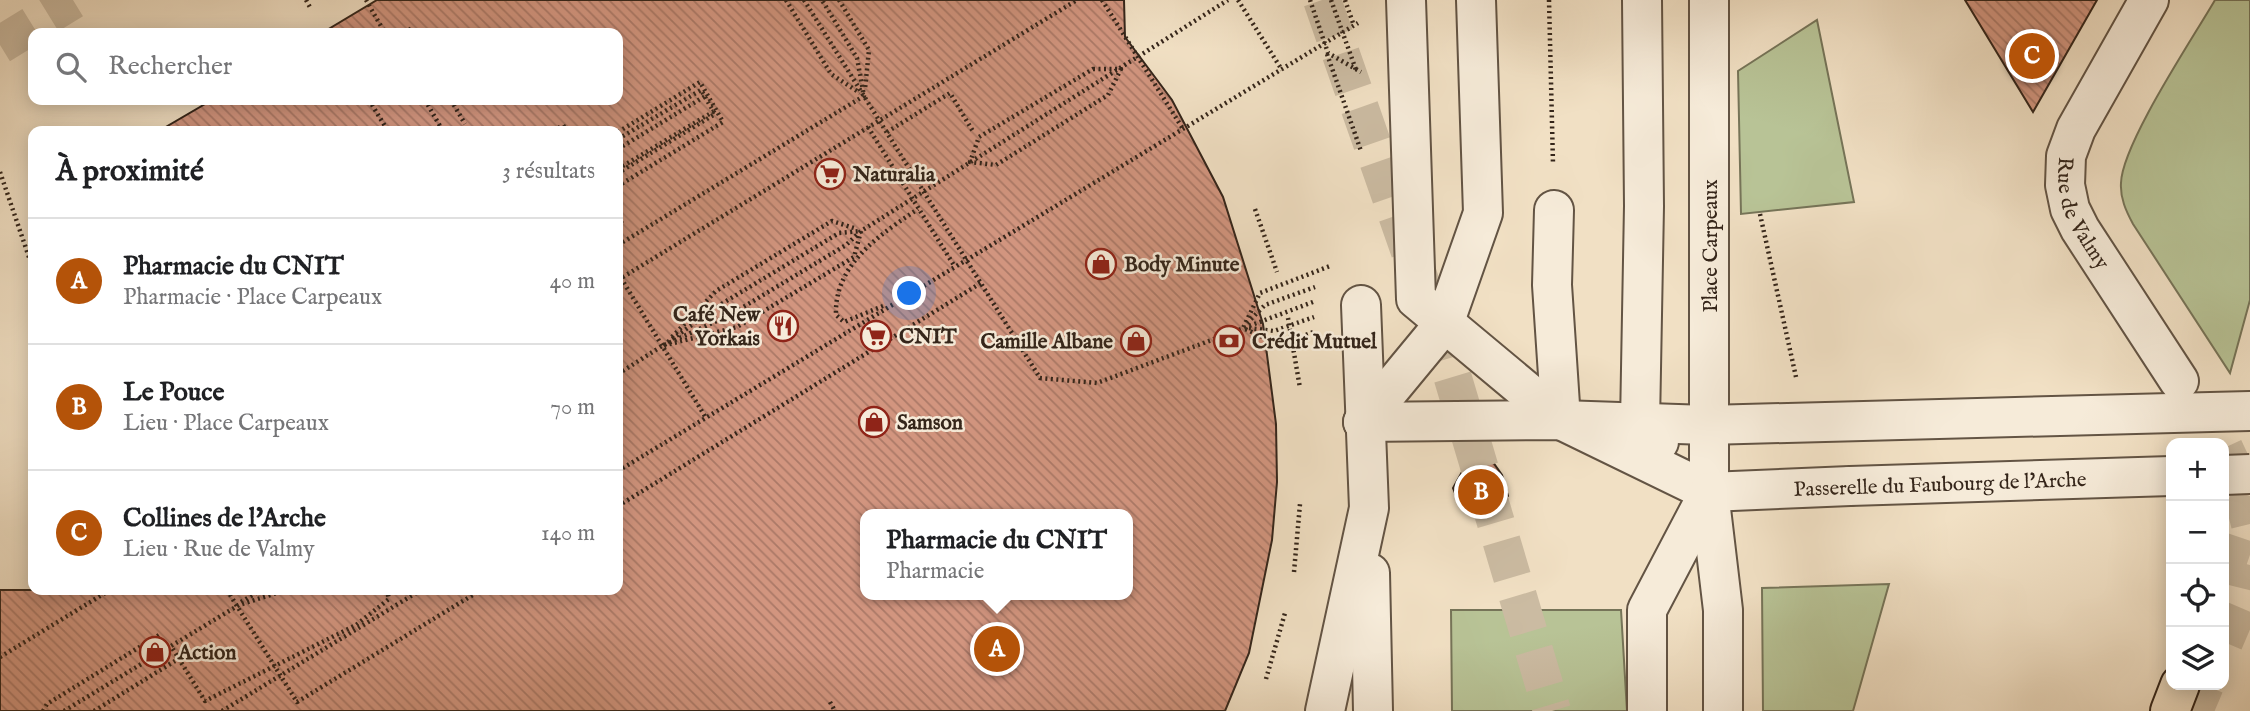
<!DOCTYPE html>
<html lang="fr">
<head>
<meta charset="utf-8">
<style>
	body { margin:0; font-family:"IM FELL English",serif; background:#f6f6f6; color:#202124 }
	.controls { position:absolute; right:21px; bottom:21px; display:grid; overflow:hidden; border-radius:14px; box-shadow:0 4px 18px #0003 }
	.controls button { width:63px; height:63px; display:grid; place-items:center; padding:0; border:0; border-bottom:2px solid #e0e0e0; background:#fff; color:#202124; font:35px sans-serif }
	.you { position:absolute; left:910px; top:294px; width:24px; height:24px; margin:-18px; border:5px solid #fff; border-radius:50%; background:#1a73e8; box-shadow:0 0 0 10px #1a73e833 }
	.badge { display:grid; place-items:center; width:46px; height:46px; border-radius:50%; background:#b45309; color:#fff; font-size:23px; font-weight:700 }
	.pin { position:absolute; translate:-50% -50%; border:4px solid #fff; box-shadow:0 2px 7px #0006 }
	.popup { position:absolute; left:860px; top:509px; width:273px; height:91px; box-sizing:border-box; display:grid; place-content:center; border-radius:14px; background:#fff; filter:drop-shadow(0 2px 5px #0005); font-size:23px; white-space:nowrap; color:#757577 }
	.popup b { font-size:26px; color:#202124 }
	.popup::after { content:''; position:absolute; left:50%; top:100%; margin-left:-14px; border:14px solid transparent; border-top-color:#fff }
	.list { margin:0; padding:0; list-style:none }
	h2 { display:flex; justify-content:space-between; align-items:center; height:91px; margin:0; padding:0 28px; font-size:30px }
	h2 small { font-size:23px; font-weight:400; color:#757577 }
	.list li { display:grid; grid-template-columns:46px 1fr auto; gap:21px; align-items:center; box-sizing:border-box; height:126px; padding:0 28px; border-top:2px solid #e0e0e0 }
	.list b { display:block; font-size:26px; white-space:nowrap }
	.list p { margin:0; font-size:23px; white-space:nowrap; color:#757577 }
	.list em { font-size:23px; font-style:normal; color:#757577 }
	.icon { flex:none; width:38px; height:38px; fill:none; stroke:currentColor; stroke-width:2; stroke-linecap:round; stroke-linejoin:round }
	.map { position:relative; flex:none; width:2250px; height:711px; overflow:hidden }
	.search { position:absolute; background:#fff; box-shadow:0 4px 18px #0003; left:28px; top:28px; width:595px; height:77px; display:flex; align-items:center; gap:18px; box-sizing:border-box; padding:0 24px; border-radius:14px; color:#757577; font-size:26px }
	.panel { position:absolute; background:#fff; box-shadow:0 4px 18px #0003; left:28px; top:126px; width:595px; height:469px; border-radius:14px }
	.map>svg:first-child { display:block }
	.green { fill:#b8c396; stroke:#767458; stroke-width:2 }
	.building { fill:url(#building-back-hatch); stroke:#34251a; stroke-width:2; fill-rule:evenodd }
	.lines { fill:none; stroke-linecap:round; stroke-linejoin:round }
	.minor-tunnel { stroke:#cbbba2; stroke-width:38; stroke-dasharray:38 19; stroke-linecap:butt }
	.major-tunnel { stroke:#cbbba2; stroke-width:38; stroke-dasharray:38 19; stroke-linecap:butt }
	.minor-casing { stroke:#635444; stroke-width:42 }
	.major-casing { stroke:#34251a; stroke-width:42 }
	.path { stroke:#34251a; stroke-width:4.5; stroke-dasharray:2 3.5; stroke-linecap:butt }
	.minor { stroke:#f6ebd9; stroke-width:38 }
	.major { stroke:#f1e0c4; stroke-width:38 }
	.minor-bridge-casing { stroke:#635444; stroke-width:42; stroke-linecap:butt }
	.minor-bridge { stroke:#f6ebd9; stroke-width:38 }
	.labels { text-anchor:middle; stroke-width:5; stroke-linejoin:round; paint-order:stroke }
	.poi-label { font-size:21px; font-weight:bold; fill:#34251a; stroke:#f6ebd9; text-anchor:start }
	.street-label { font-size:21px; fill:#34251a; stroke:#f6ebd9 }
</style>
</head>
<body>
<div class="map">
<svg width="2250" height="711" viewBox="0 0 2250 711">
	<defs>
		<pattern id="building-back-hatch" width="6" height="6" patternUnits="userSpaceOnUse" patternTransform="scale(1.75)"><rect width="6" height="6" fill="#d2957f"/><path d="M-1 5l2 2M0 0l6 6M5-1l2 2" fill="none" stroke="#ab7967"/></pattern>
	</defs>
	<rect width="100%" height="100%" fill="#f1e0c4"/>
	<filter id="stains"><feTurbulence type="fractalNoise" baseFrequency=".00286" numOctaves="4"/><feColorMatrix values="0 0 0 0 .2 0 0 0 0 .09 0 0 0 0 .02 0 0 0 .5 -.17"/></filter>
	<radialGradient id="worn" r=".72"><stop offset=".6" stop-color="#630" stop-opacity="0"/><stop offset="1" stop-color="#630" stop-opacity=".3"/></radialGradient>
	<path class="green" d="M2215 0H2250V300L2230 373 2133 224C2126 211 2120 198 2121 183 2122 144 2193 38 2215 0Z
		M1817 20 1854 202 1741 214 1738 71Z
		M1889 584 1853 711H1763L1762 588Z
		M1451 610H1621L1627 711H1452Z"/>
	<path class="building" d="M377 0H1124L1125 37 1172 100 1223 197 1263 324 1276 424 1277 482 1272 540 1249 653 1225 711H0V590H618V131H159L212 100H618V33H322ZM866 514H1128V595H866Z
		M1965 0H2097L2033 112Z
		M1488 455 1502 475 1508 496 1484 515 1469 512 1459 503 1453 488 1462 472Z"/>
	<g class="lines">
		<path class="minor-tunnel" d="M1322 0 1446 355 1552 711
			M0 45 73 0
			M2224 448 2239 480 2250 524
			M2224 642 2241 602 2250 565
			M2194 711 2205 685"/>
		<path class="major-tunnel" d="M2224 572 2250 496"/>
		<g class="minor-casing">
			<g id="minor">
				<path d="M1406 0 1416 299 1561 420 1709 492V0"/>
				<path d="M1642 0 1644 206 1640 423 1659 442"/>
				<path id="s1" d="M2149 0 2076 129 2066 156 2065 185 2070 209 2080 229 2179 381"/>
				<path d="M1554 210 1552 285 1561 420"/>
				<path d="M1363 422 1561 420 1707 425 2250 411"/>
				<path d="M1363 422 1444 324 1483 213 1476 0"/>
				<path d="M1709 492 1723 610V711"/>
				<path d="M1709 492 1850 486"/>
				<path d="M1370 573 1373 711"/>
				<path d="M1325 711 1369 508 1361 305"/>
				<path d="M1647 711V610L1709 492"/>
			</g>
		</g>
		<g class="major-casing">
			<path id="major" d="M2170 711 2180 685"/>
		</g>
		<path class="path" d="M306 0 311 9
			M366 0 385 33
			M786 0 831 74 860 93
			M804 0 1040 378 1097 383 1313 302
			M839 0 869 50 865 89
			M1102 0 1183 129
			M1238 0 1282 70
			M1310 0 1328 53 1361 72
			M1331 0 1356 70
			M1345 0 1354 26
			M1549 0 1553 164
			M408 28 411 33
			M1327 54 1361 151
			M1093 69H1121L1108 95 996 165 970 162 979 137Z
			M369 100 388 131
			M425 100 443 131
			M451 100 465 124
			M868 127 955 267
			M554 131 563 125 567 131
			M618 132 700 82 723 122 618 186
			M887 132 950 93 974 133
			M618 139 701 90 715 114 618 173
			M618 149 707 95
			M618 169 716 110
			M0 172 33 269
			M1255 209 1277 272
			M1760 214 1796 377
			M618 217 623 225 618 228
			M861 231 854 257 737 327 662 346 723 303 839 233Z
			M618 245 864 96 857 58 822 0
			M621 278 706 418
			M618 280 1077 0
			M883 306 844 322 836 315C834 264 881 234 918 209
			M1288 318 1300 388
			M1247 323 1265 305 1315 287
			M1249 328 1274 331 1314 317
			M1313 332 1280 345 1243 328 1260 293 1330 266
			M672 337 716 291 832 221 857 229
			M618 374 662 346 730 315 846 245 861 231 1228 0
			M618 471 1358 23
			M618 506 981 283
			M1294 572 1300 504
			M227 590 297 702 481 590
			M286 590 239 605 171 646 205 701 356 625 389 599 387 590
			M241 602 261 590
			M0 657 110 590
			M1266 679 1285 613
			M830 702 835 711
			M43 711 47 704 159 635
			M64 711 171 646
			M94 711 175 661
			M222 711 421 590"/>
		<use href="#minor" class="minor"/>
		<use href="#major" class="major"/>
		<g class="minor-bridge-casing">
			<path id="minor-bridge" d="M2224 475 2250 474
				M1850 486 2171 476"/>
		</g>
		<use href="#minor-bridge" class="minor-bridge"/>
	</g>
	<defs>
		<g id="supermarket-ring" transform="scale(1.575)"><circle r="9.5" fill="#f6ebd9" stroke="#8f2418" stroke-width="1.5"/><path d="M-6-5.5h2.5l.6 2H6L4.5 2H-2.5L-4.4-4H-6ZM-1.5 3.2a1.3 1.3 0 1 0 .1 0ZM3 3.2a1.3 1.3 0 1 0 .1 0Z" fill="#8f2418"/></g>
		<g id="shop-ring" transform="scale(1.575)"><circle r="9.5" fill="#f6ebd9" stroke="#8f2418" stroke-width="1.5"/><path d="M-5-2.5h2.3a2.7 3.5 0 0 1 5.4 0H5L5.5 6h-11ZM-1.5-2.5h3a1.5 2.3 0 0 0-3 0Z" fill="#8f2418"/></g>
		<g id="restaurant-ring" transform="scale(1.575)"><circle r="9.5" fill="#f6ebd9" stroke="#8f2418" stroke-width="1.5"/><path d="M-5-6h1v4h1v-4h1v4h1v-4h1v5L-1.5 .5V6h-2V.5L-5-1ZM5-6V6H3V1.5H1.5Q1.5-4 5-6Z" fill="#8f2418"/></g>
		<g id="bank-ring" transform="scale(1.575)"><circle r="9.5" fill="#f6ebd9" stroke="#8f2418" stroke-width="1.5"/><path d="M-6-4H6V4H-6ZM0-2.3a2.3 2.3 0 1 0 0 4.6a2.3 2.3 0 1 0 0-4.6Z" fill="#8f2418"/></g>
	</defs>
	<g fill-rule="evenodd">
		<use href="#supermarket-ring" x="830" y="174"/>
		<use href="#shop-ring" x="1101" y="264"/>
		<use href="#restaurant-ring" x="783" y="326"/>
		<use href="#supermarket-ring" x="876" y="336"/>
		<use href="#shop-ring" x="1136" y="341"/>
		<use href="#bank-ring" x="1229" y="341"/>
		<use href="#shop-ring" x="874" y="422"/>
		<use href="#shop-ring" x="155" y="652"/>
	</g>
	<g class="labels">
		<g class="poi-label">
			<text x="853" y="181">Naturalia</text>
			<text x="1124" y="271">Body Minute</text>
			<text x="760" y="321" text-anchor="end">Café New<tspan x="760" dy="24">Yorkais</tspan></text>
			<text x="899" y="343">CNIT</text>
			<text x="1113" y="348" text-anchor="end">Camille Albane</text>
			<text x="1252" y="348">Crédit Mutuel</text>
			<text x="897" y="429">Samson</text>
			<text x="178" y="659">Action</text>
		</g>
		<g class="street-label">
			<text dy="7" stroke="none"><textPath href="#s1" startOffset="238">Rue de Valmy</textPath></text>
			<text transform="translate(1710 246) rotate(-90)" y="7">Place Carpeaux</text>
			<text transform="translate(1940 484) rotate(-2)" y="7">Passerelle du Faubourg de l'Arche</text>
		</g>
	</g>
	<rect width="100%" height="100%" filter="url(#stains)"/>
	<rect width="100%" height="100%" fill="url(#worn)"/>
</svg>
<div class="controls">
<button>+</button>
<button>−</button>
<button><svg class="icon" aria-label="locate" viewBox="0 0 24 24"><circle cx="12" cy="12" r="6"/><path d="M12 2v4M12 18v4M2 12h4M18 12h4"/></svg></button>
<button><svg class="icon" aria-label="layers" viewBox="0 0 24 24"><path d="M12 4l9 5-9 5-9-5zM3 14l9 5 9-5"/></svg></button>
</div>
<div class="you"></div>
<div class="pin badge" style="left:997px;top:649px">A</div>
<div class="popup"><b>Pharmacie du CNIT</b>Pharmacie</div>
<div class="pin badge" style="left:1481px;top:492px">B</div>
<div class="pin badge" style="left:2032px;top:56px">C</div>
<div class="search"><svg class="icon" aria-label="search" viewBox="0 0 24 24"><circle cx="10" cy="10" r="6"/><path d="M15 15l6 6"/></svg>Rechercher</div>
<section class="panel">
<h2>À proximité<small>3 résultats</small></h2>
<ul class="list">
<li><span class="badge">A</span><div><b>Pharmacie du CNIT</b><p>Pharmacie · Place Carpeaux</p></div><em>40 m</em></li>
<li><span class="badge">B</span><div><b>Le Pouce</b><p>Lieu · Place Carpeaux</p></div><em>70 m</em></li>
<li><span class="badge">C</span><div><b>Collines de l'Arche</b><p>Lieu · Rue de Valmy</p></div><em>140 m</em></li>
</ul>
</section>
</div>
</body>
</html>
